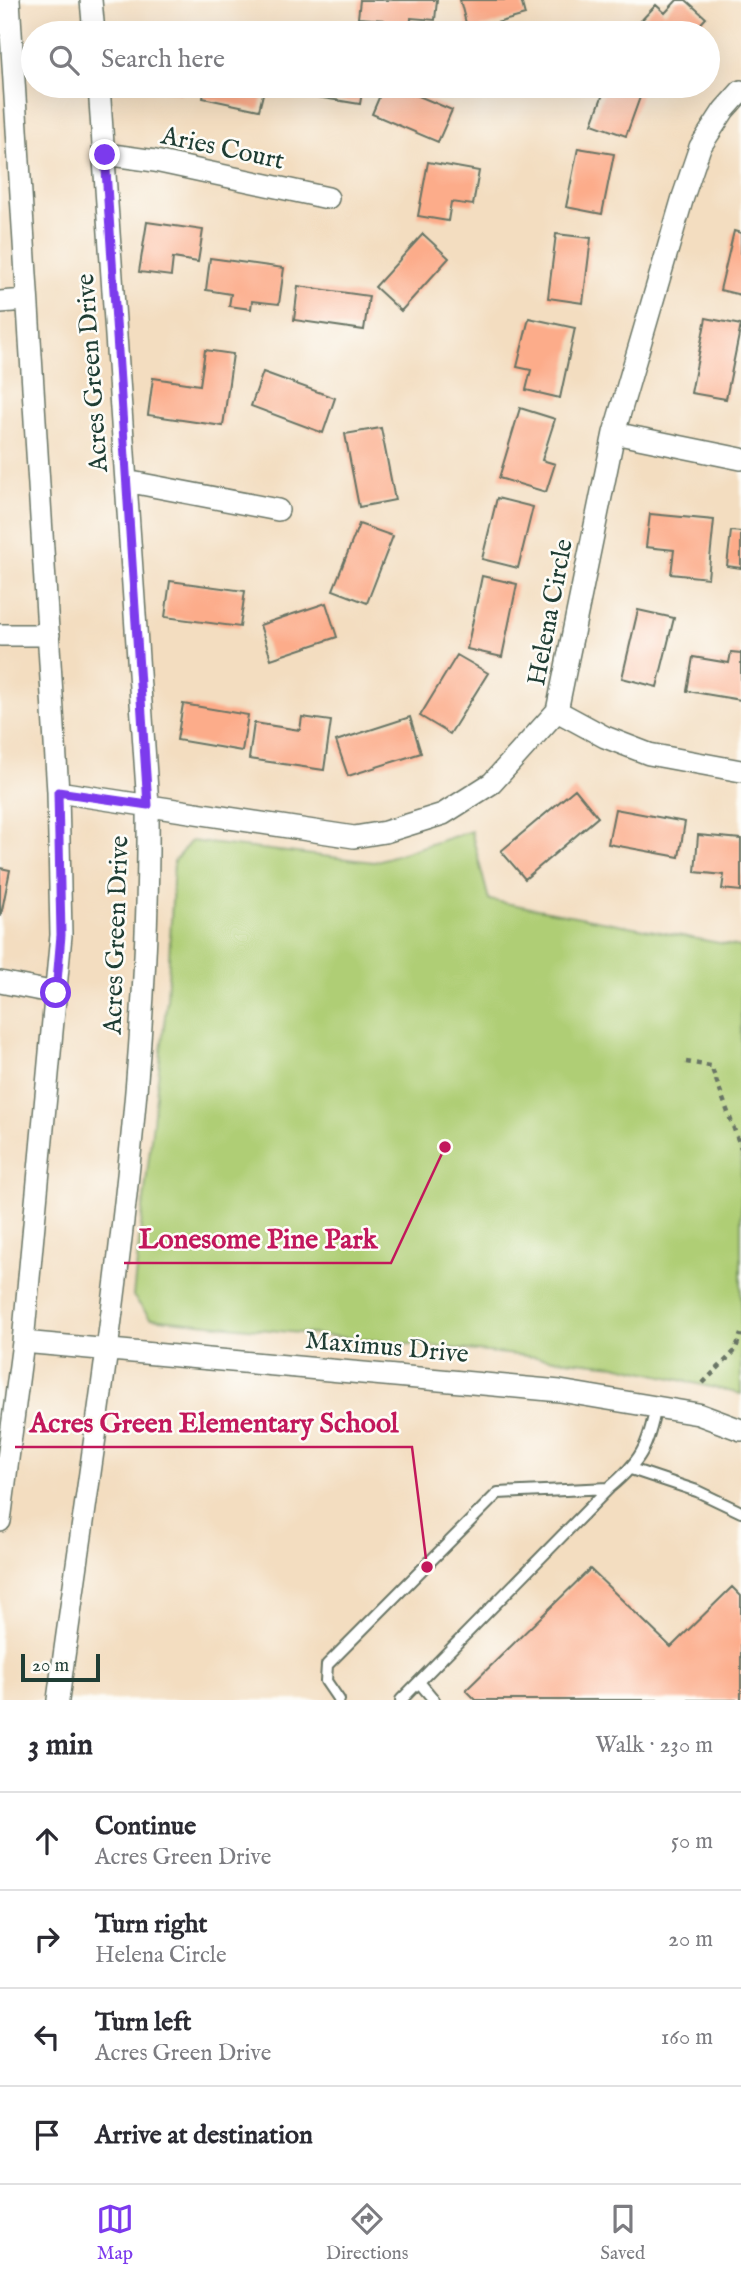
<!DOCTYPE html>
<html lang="en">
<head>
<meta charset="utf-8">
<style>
	body { margin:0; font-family:"IM FELL English",serif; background:#f2f2f3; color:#2b2b33 }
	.scale { position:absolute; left:21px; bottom:18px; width:79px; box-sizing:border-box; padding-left:7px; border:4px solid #1f3d34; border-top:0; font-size:19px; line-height:24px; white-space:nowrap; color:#1f3d34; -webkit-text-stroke:5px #fdfcf7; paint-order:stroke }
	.stop { position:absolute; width:21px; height:21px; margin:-16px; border:5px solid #7c3aed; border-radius:50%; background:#fff }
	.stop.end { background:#7c3aed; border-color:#fff; box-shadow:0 2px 7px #0008 }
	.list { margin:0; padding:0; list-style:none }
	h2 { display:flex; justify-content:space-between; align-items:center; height:91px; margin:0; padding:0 28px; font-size:30px }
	h2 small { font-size:23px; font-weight:400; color:#7c7c81 }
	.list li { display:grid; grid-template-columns:46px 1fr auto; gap:21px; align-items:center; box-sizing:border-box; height:98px; padding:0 28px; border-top:2px solid #e1e1e2 }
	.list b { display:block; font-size:26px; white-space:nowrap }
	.list p { margin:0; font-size:23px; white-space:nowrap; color:#7c7c81 }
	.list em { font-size:23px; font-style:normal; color:#7c7c81 }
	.icon { flex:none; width:38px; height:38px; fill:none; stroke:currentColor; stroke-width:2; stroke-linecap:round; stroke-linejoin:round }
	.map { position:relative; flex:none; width:741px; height:1700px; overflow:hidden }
	.search { position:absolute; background:#fff; box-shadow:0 7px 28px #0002; left:21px; right:21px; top:21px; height:77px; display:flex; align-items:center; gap:18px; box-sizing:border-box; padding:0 24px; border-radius:38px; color:#7c7c81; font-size:26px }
	.sheet { height:483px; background:#fff }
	nav { display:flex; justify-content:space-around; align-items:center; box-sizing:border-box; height:98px; border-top:2px solid #e1e1e2; background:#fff; font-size:19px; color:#7c7c81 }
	nav a { display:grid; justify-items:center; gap:4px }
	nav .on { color:#7c3aed }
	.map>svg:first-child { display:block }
	.green { fill:#afce75; stroke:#678654; stroke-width:2 }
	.building { fill:#fcac8a }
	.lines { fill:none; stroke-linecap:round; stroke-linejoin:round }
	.service-casing { stroke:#697565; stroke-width:14 }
	.minor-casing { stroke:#697565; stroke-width:24 }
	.path { stroke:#697565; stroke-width:4.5; stroke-dasharray:5 5; stroke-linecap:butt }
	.service { stroke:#fff; stroke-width:10 }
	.minor { stroke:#fff; stroke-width:21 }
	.route { stroke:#7c3aed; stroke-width:9 }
	.labels { text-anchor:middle; stroke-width:5; stroke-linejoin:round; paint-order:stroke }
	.street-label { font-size:26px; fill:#1f3d34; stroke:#fdfcf7 }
	.leader { fill:none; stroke:#c2185b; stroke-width:2.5 }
	.callout-dot { fill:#c2185b; stroke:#fdfcf7; stroke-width:2.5 }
	.callout-label { font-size:28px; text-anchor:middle; font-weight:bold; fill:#c2185b; stroke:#fdfcf7; stroke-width:5; stroke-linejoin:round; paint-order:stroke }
</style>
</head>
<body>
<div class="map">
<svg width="741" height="1700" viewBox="0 0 741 1700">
	<rect width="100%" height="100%" fill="#fdfcf7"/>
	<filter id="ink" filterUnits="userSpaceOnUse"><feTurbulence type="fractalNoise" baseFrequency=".0143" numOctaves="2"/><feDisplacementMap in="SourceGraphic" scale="14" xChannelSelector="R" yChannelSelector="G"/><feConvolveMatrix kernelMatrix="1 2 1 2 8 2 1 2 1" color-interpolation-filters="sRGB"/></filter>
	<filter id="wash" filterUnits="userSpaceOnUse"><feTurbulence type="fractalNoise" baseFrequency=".00686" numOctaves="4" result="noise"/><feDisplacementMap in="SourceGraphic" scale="28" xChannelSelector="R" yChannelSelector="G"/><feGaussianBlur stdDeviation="1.57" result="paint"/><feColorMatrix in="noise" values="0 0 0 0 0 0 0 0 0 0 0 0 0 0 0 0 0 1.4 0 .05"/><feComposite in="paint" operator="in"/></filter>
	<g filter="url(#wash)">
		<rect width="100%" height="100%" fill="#f3ddc0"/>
		<path class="green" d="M471 831 489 900 741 947V1394L615 1365 150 1318 133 1296 167 999 174 861 191 841 374 862Z"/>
		<g id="blocks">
			<path class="building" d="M360 0H437L435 20 411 18 410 31 384 29V20L358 18Z
				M460 0H521L525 15 468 31Z
				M677 0H686L706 18 692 33H640L634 28 656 5 665 13Z
				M134 26 167 32 166 33H133Z
				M145 86H182L181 94Z
				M205 86H265L259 110 203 98Z
				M281 86H363L360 104 280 91Z
				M384 86H395L452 110 438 142 372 114Z
				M606 86H644L626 136 592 124Z
				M578 148 614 154 602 214 566 207Z
				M428 162 479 171 473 205 451 202 448 221 418 216Z
				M147 222 203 230 198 262 173 258 171 276 139 272Z
				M734 231 741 233V295L720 290Z
				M423 234 449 258 401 311 375 287Z
				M556 234 591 238 583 303 548 298Z
				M210 258 284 268 279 304 252 301 251 309 229 306 231 294 206 290Z
				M298 286 369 296 364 330 294 320Z
				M529 318 575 328 560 398 526 390 531 370 517 367Z
				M706 318 741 325 726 399 691 393Z
				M205 350 233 354 223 426 148 415 153 378 200 385Z
				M263 372 335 398 323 433 251 406Z
				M520 408 555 419 542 460 555 464 546 492 499 478Z
				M381 428 395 500 359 507 345 434Z
				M497 498 533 507 518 568 482 559Z
				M650 514 714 520 708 578 671 574 674 550 646 547Z
				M359 524 393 536 367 603 333 590Z
				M731 531 741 532V568L727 566Z
				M482 576 517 584 502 657 467 649Z
				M170 581 245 591 240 627 165 617Z
				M326 603 337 637 271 659 260 625Z
				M638 610 674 618 657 687 622 678Z
				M731 652 741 653V700L687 691 693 657 729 663Z
				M457 655 488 673 450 734 420 716Z
				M183 704 248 715 242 751 177 740Z
				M302 717 331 721 324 770 249 759 254 723 300 730Z
				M410 717 421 753 348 776 336 741Z
				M575 789 598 817 525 879 501 851Z
				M615 809 685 822 679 857 608 844Z
				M698 835 741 839V891L722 889 724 875 695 872Z
				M0 868 10 870 1 915 0 914Z
				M590 1569 671 1647 732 1587 741 1596V1700H476L466 1690Z"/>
		</g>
	</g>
	<g filter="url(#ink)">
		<use href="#blocks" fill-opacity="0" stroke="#697565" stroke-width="2"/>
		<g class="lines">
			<g class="service-casing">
				<path id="service" d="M631 1469 697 1491 741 1512
					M419 1682 434 1700
					M339 1700 326 1681 327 1665 498 1493 609 1488
					M401 1700 609 1488C641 1461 648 1447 656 1406"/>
			</g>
			<g class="minor-casing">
				<path id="minor" d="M91 0 94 33
					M105 154 155 161 328 198
					M0 302 26 300
					M614 433 741 459
					M126 481 278 510
					M0 635H49
					M557 711 605 737 649 754 741 771
					M58 792 354 837 385 832 443 814 492 783 557 711 614 433 683 197 700 147 724 110 741 91
					M0 982 56 993
					M23 1342 560 1391 698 1414 741 1430
					M0 1521 23 1342 61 935 58 792 9 0
					M58 1700C98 1404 151 1105 148 805L99 86"/>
			</g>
			<path class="path" d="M686 1062 711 1066 741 1148
				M703 1383 735 1351 741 1334"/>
			<use href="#service" class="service"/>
			<use href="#minor" class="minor"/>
		</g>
	</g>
	<g class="lines" filter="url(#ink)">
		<path class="route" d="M56 993 61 935 58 792 148 805 105 155"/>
	</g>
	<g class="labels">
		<g class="street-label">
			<text transform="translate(223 147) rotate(12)" y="9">Aries Court</text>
			<text transform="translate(91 373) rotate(-94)" y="9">Acres Green Drive</text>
			<text transform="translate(549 612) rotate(-79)" y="9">Helena Circle</text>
			<text transform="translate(115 935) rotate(-88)" y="9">Acres Green Drive</text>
			<text transform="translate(387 1346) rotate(5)" y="9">Maximus Drive</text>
		</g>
	</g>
	<path class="leader" d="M445 1147L391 1263H124M427 1567L412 1447H15"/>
	<g class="callout-dot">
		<circle cx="445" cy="1147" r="7"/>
		<circle cx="427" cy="1567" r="7"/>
	</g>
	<g class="callout-label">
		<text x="258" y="1248">Lonesome Pine Park</text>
		<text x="214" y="1432">Acres Green Elementary School</text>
	</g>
</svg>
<div class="scale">20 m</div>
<div class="stop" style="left:56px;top:993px"></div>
<div class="stop end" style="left:105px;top:155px"></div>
<div class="search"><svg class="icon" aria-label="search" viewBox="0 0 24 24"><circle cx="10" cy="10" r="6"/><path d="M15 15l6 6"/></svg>Search here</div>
</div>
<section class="sheet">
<h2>3 min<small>Walk · 230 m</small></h2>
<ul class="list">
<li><svg class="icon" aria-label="ahead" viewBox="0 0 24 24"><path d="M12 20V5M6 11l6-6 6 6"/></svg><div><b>Continue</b><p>Acres Green Drive</p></div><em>50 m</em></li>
<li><svg class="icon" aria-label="right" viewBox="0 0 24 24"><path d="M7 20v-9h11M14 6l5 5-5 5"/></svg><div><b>Turn right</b><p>Helena Circle</p></div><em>20 m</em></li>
<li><svg class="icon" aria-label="left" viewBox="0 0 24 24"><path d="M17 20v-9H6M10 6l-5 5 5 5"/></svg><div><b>Turn left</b><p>Acres Green Drive</p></div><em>160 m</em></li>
<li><svg class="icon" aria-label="arrive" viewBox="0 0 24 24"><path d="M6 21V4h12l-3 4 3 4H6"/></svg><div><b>Arrive at destination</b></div></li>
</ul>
</section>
<nav>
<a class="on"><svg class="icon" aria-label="map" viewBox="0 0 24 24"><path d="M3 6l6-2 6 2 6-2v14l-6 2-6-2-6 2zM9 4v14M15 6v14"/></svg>Map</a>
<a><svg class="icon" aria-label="directions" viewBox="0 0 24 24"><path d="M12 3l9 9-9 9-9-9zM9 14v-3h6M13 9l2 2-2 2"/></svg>Directions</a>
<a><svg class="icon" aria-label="saved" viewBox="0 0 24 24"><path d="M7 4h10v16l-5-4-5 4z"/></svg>Saved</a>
</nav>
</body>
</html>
